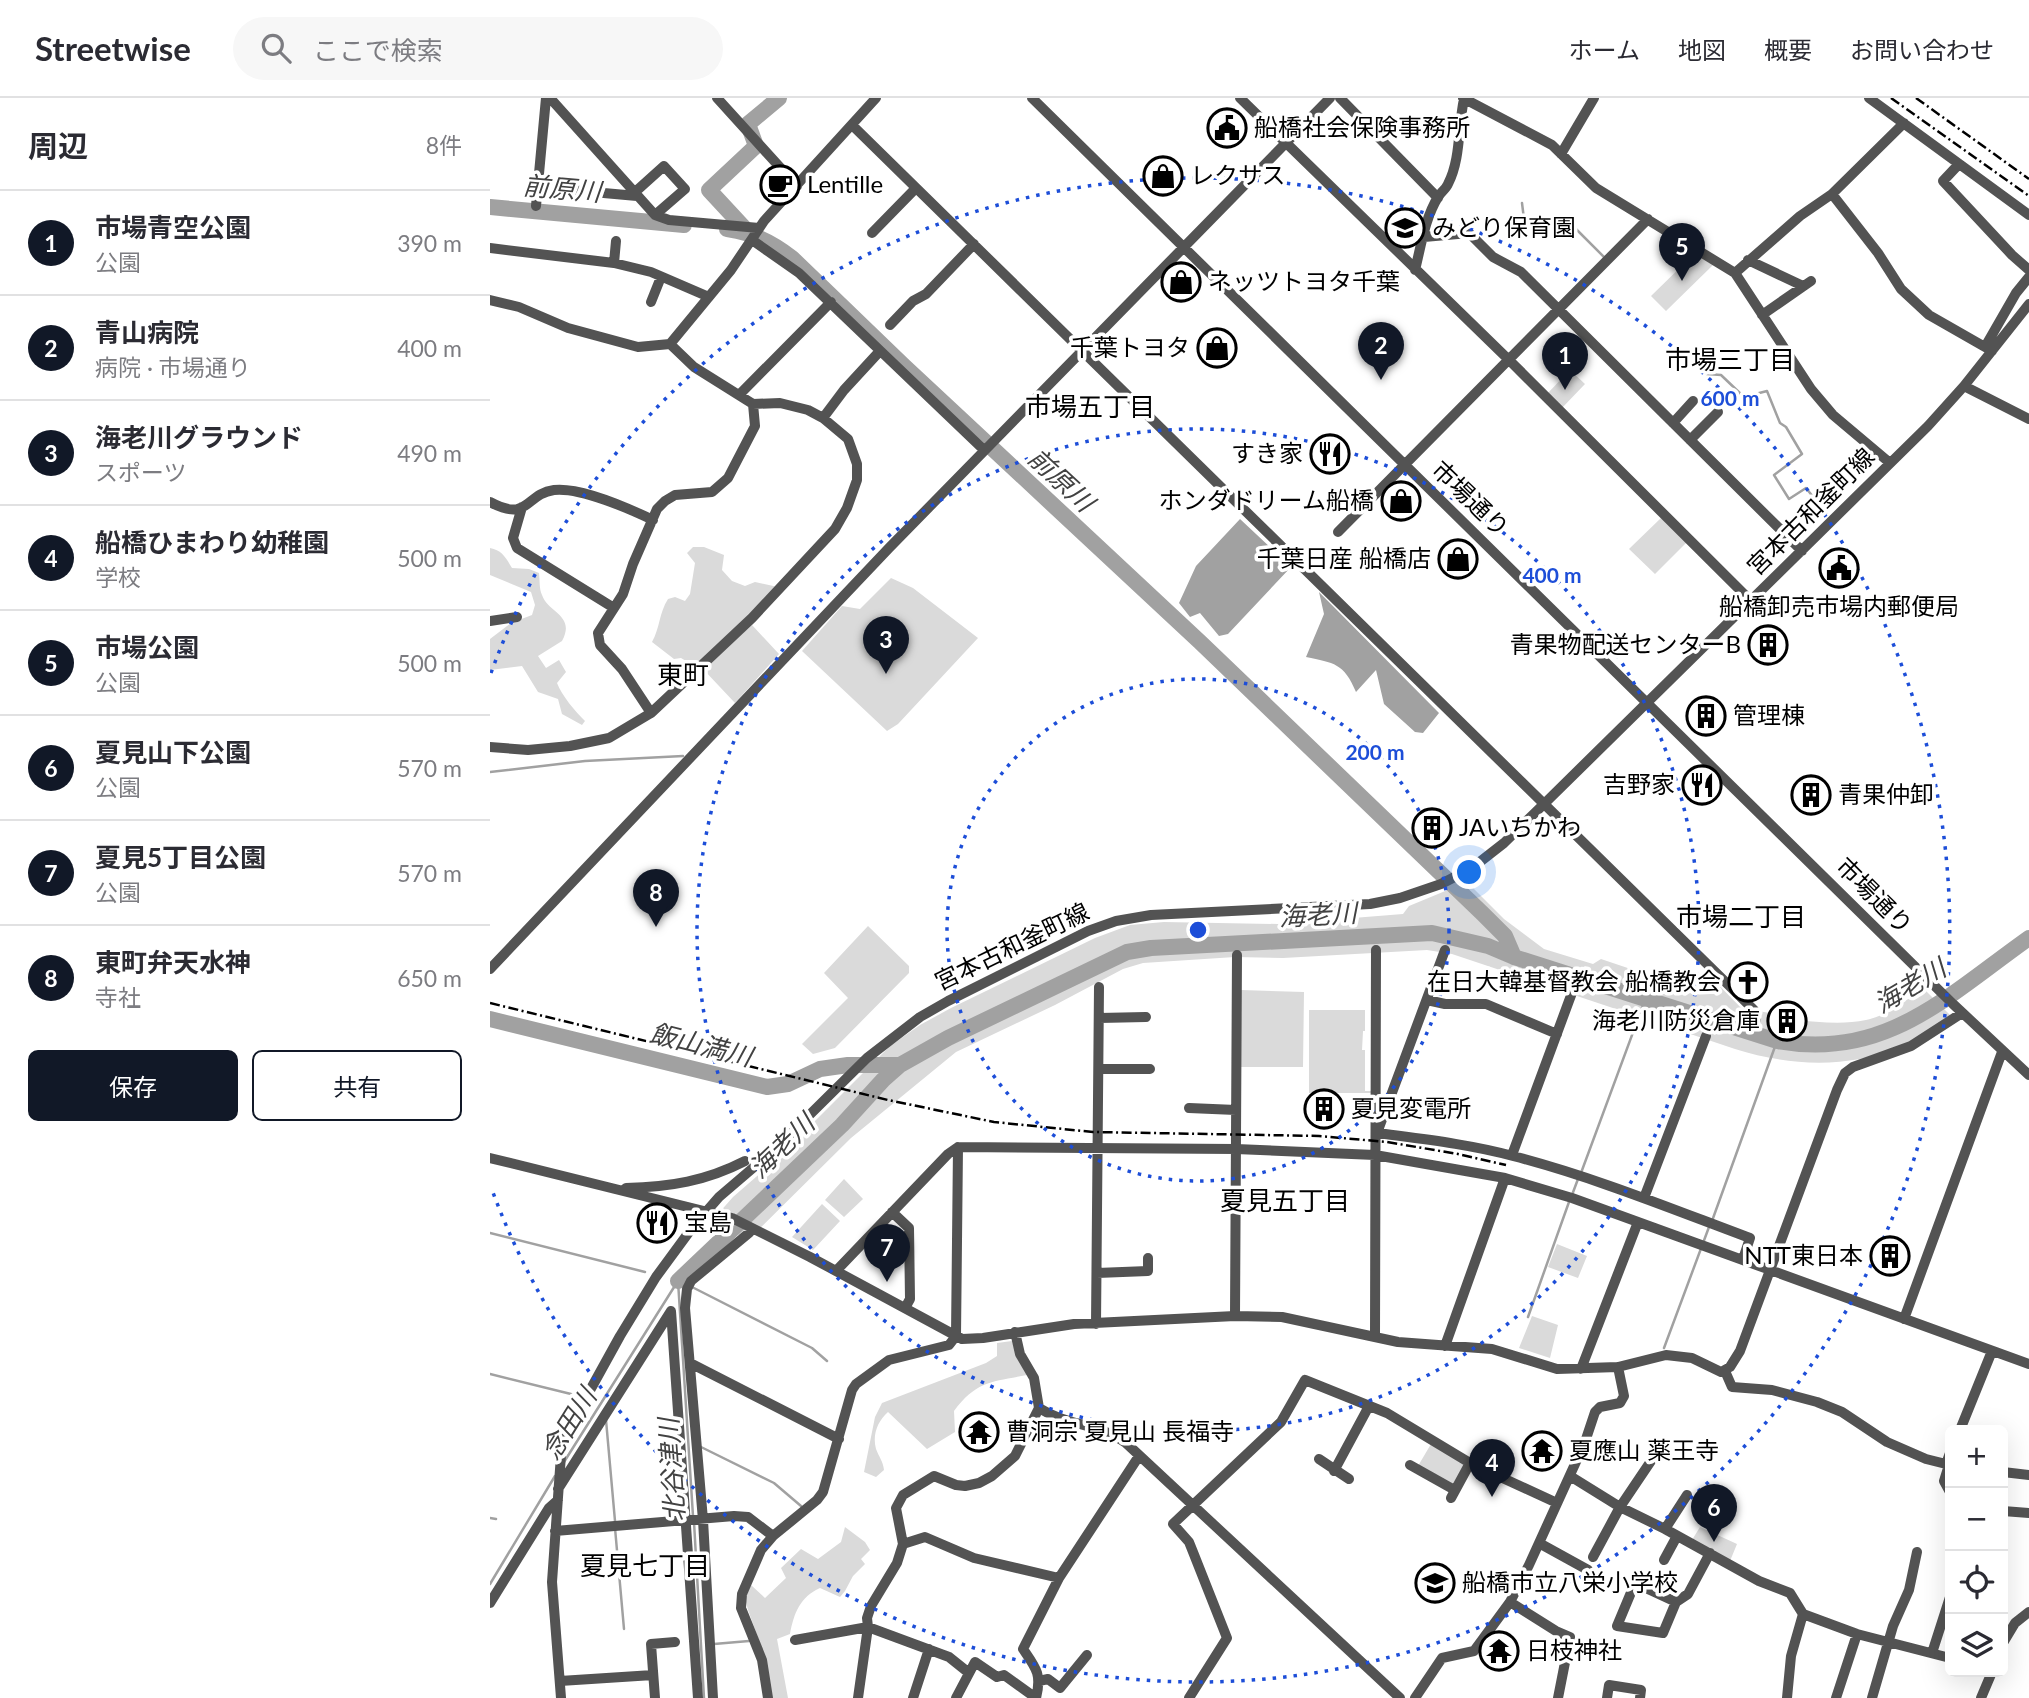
<!DOCTYPE html>
<html lang="ja">
<head>
<meta charset="utf-8">
<style>
	body { margin:0; font-family:Lato,"Noto Sans JP",sans-serif; background:#f7f7f7; color:#2b2b33 }
	.controls { position:absolute; right:21px; bottom:21px; display:grid; overflow:hidden; border-radius:10px; box-shadow:0 7px 28px #0002 }
	.controls button { width:63px; height:63px; display:grid; place-items:center; padding:0; border:0; border-bottom:2px solid #e1e1e2; background:#fff; color:#2b2b33; font:35px sans-serif }
	.you { position:absolute; left:980px; top:775px; width:24px; height:24px; margin:-18px; border:5px solid #fff; border-radius:50%; background:#1a73e8; box-shadow:0 0 0 10px #1a73e833 }
	.badge { display:grid; place-items:center; width:46px; height:46px; border-radius:50%; background:#111827; color:#fff; font-size:23px; font-weight:700 }
	.pin { position:absolute; translate:-50% -58px; filter:drop-shadow(0 2px 4px #0008) }
	.pin::after { content:''; position:absolute; top:37px; width:24px; height:21px; background:inherit; clip-path:polygon(0 0,100% 0,50% 100%) }
	.list { margin:0; padding:0; list-style:none }
	h2 { display:flex; justify-content:space-between; align-items:center; height:91px; margin:0; padding:0 28px; font-size:30px }
	h2 small { font-size:23px; font-weight:400; color:#7c7c81 }
	.list li { display:grid; grid-template-columns:46px 1fr auto; gap:21px; align-items:center; box-sizing:border-box; height:105px; padding:0 28px; border-top:2px solid #e1e1e2 }
	.list b { display:block; font-size:26px; white-space:nowrap }
	.list p { margin:0; font-size:23px; white-space:nowrap; color:#7c7c81 }
	.list em { font-size:23px; font-style:normal; color:#7c7c81 }
	.actions { display:flex; gap:14px; padding:21px 28px }
	.actions a { flex:1; padding:16px 0; border:2px solid #111827; border-radius:10px; text-align:center; font-size:24px; color:#111827 }
	.actions .main { background:#111827; color:#fff }
	.icon { flex:none; width:38px; height:38px; fill:none; stroke:currentColor; stroke-width:2; stroke-linecap:round; stroke-linejoin:round }
	.map { position:relative; flex:none; width:1539px; height:1600px; overflow:hidden }
	header { display:flex; align-items:center; gap:42px; box-sizing:border-box; height:98px; padding:0 35px; background:#fff; border-bottom:2px solid #e1e1e2 }
	header strong { font-size:33px }
	nav { display:flex; gap:38px; margin-inline-start:auto; font-size:24px }
	.search { width:490px; height:63px; background:#f7f7f7; display:flex; align-items:center; gap:18px; box-sizing:border-box; padding:0 24px; border-radius:38px; color:#7c7c81; font-size:26px }
	main { display:flex }
	aside { flex:1; background:#fff }
	.map>svg:first-child { display:block }
	.green { fill:#dadada }
	.water { fill:#a1a1a1 }
	.lines { fill:none; stroke-linecap:round; stroke-linejoin:round }
	.stream { stroke:#a1a1a1; stroke-width:2.5 }
	.river { stroke:#a1a1a1; stroke-width:16 }
	.minor { stroke:#535353; stroke-width:10 }
	.rail { stroke:#000; stroke-width:2.5; stroke-dasharray:10 3.5 2 3.5; stroke-linecap:butt }
	.ring { fill:none; stroke:#1d4ed8; stroke-width:3.5; stroke-dasharray:3.5 7 }
	.labels { text-anchor:middle; stroke-width:7; stroke-linejoin:round; paint-order:stroke }
	.poi-label { font-size:24px; fill:#000; stroke:#fff; text-anchor:start }
	.street-label { font-size:24px; fill:#000; stroke:#fff }
	.water-label { font-size:26px; font-style:italic; fill:#424242; stroke:#fff }
	.neighbourhood-label { font-size:26px; fill:#000; stroke:#fff }
	.centre { fill:#1d4ed8; stroke:#fff; stroke-width:3.5 }
	.ring-label { font-size:21px; text-anchor:middle; font-weight:bold; fill:#1d4ed8; stroke:#fff; stroke-width:7; stroke-linejoin:round; paint-order:stroke }
</style>
</head>
<body>
<header>
<strong>Streetwise</strong>
<div class="search"><svg class="icon" aria-label="search" viewBox="0 0 24 24"><circle cx="10" cy="10" r="6"/><path d="M15 15l6 6"/></svg>ここで検索</div>
<nav><a>ホーム</a><a>地図</a><a>概要</a><a>お問い合わせ</a></nav>
</header>
<main>
<aside>
<h2>周辺<small>8件</small></h2>
<ul class="list">
<li><span class="badge">1</span><div><b>市場青空公園</b><p>公園</p></div><em>390 m</em></li>
<li><span class="badge">2</span><div><b>青山病院</b><p>病院 · 市場通り</p></div><em>400 m</em></li>
<li><span class="badge">3</span><div><b>海老川グラウンド</b><p>スポーツ</p></div><em>490 m</em></li>
<li><span class="badge">4</span><div><b>船橋ひまわり幼稚園</b><p>学校</p></div><em>500 m</em></li>
<li><span class="badge">5</span><div><b>市場公園</b><p>公園</p></div><em>500 m</em></li>
<li><span class="badge">6</span><div><b>夏見山下公園</b><p>公園</p></div><em>570 m</em></li>
<li><span class="badge">7</span><div><b>夏見5丁目公園</b><p>公園</p></div><em>570 m</em></li>
<li><span class="badge">8</span><div><b>東町弁天水神</b><p>寺社</p></div><em>650 m</em></li>
</ul>
<div class="actions"><a class="main">保存</a><a>共有</a></div>
</aside>
<div class="map">
<svg width="1539" height="1600" viewBox="0 0 1539 1600">
	<rect width="100%" height="100%" fill="#fff"/>
	<path class="green" d="M1204 156 1223 167 1176 213 1161 198Z
		M1080 272 1095 286 1071 311 1056 297Z
		M1172 419 1197 444 1165 476 1139 451Z
		M203 449H214L234 457 232 472 242 483 255 488 265 484 288 489 206 569 191 560 184 561 162 544C170 530 169 515 178 501L185 499 195 503 200 496 205 465 197 455Z
		M0 450C12 452 16 460 22 470L39 471 49 475C50 482 49 491 52 497 58 515 86 517 72 543L48 558 56 570 69 562 76 574 67 585C72 598 85 613 95 623L92 627 72 616 68 601 48 594 32 568 0 572V541L21 525 42 517 45 507 41 494 0 477Z
		M401 480 423 490 488 540 408 626 397 633 312 553 352 508 370 511Z
		M262 527 289 556 245 605 213 571Z
		M977 784 1014 821 1054 851 1103 866 1111 861 1203 892 1218 876 1256 915 1266 920V912C1276 915 1299 918 1305 922 1328 924 1353 927 1376 922 1397 918 1416 901 1434 891L1461 918C1445 929 1428 941 1410 949 1357 971 1299 968 1245 951L962 856 937 852 793 860 745 859 653 865 633 871 565 907 466 954 361 1040 259 1141 220 1125 243 1099 291 1057 400 948 430 927 461 910 605 840 640 827 674 824 788 826 913 816 919 808Z
		M378 828 419 868V875L345 950 323 956 312 946 358 900 334 875Z
		M751 892 814 894 813 969H750Z
		M819 912H875V933H873L872 952H875V993H884V995H819Z
		M354 1081 373 1101 354 1119 335 1102Z
		M332 1106 350 1123 323 1152 302 1139Z
		M1067 1146 1097 1158 1088 1180 1058 1169Z
		M1042 1218 1068 1227 1060 1260 1029 1250Z
		M522 1243 527 1259 537 1277C503 1284 487 1282 464 1313L465 1334 437 1351 398 1314C388 1323 382 1336 386 1351 389 1359 393 1363 394 1372L386 1379 374 1374 385 1319 392 1305 496 1265 507 1258V1245Z
		M941 1346 974 1366 965 1387 928 1368Z
		M355 1429 375 1444 380 1452 371 1461 375 1466 363 1478 355 1493 350 1499 330 1490C310 1499 304 1515 300 1536L287 1541 298 1600H282L275 1559 258 1512 255 1500 261 1487 275 1500 296 1480 291 1470 311 1451 328 1461 351 1444Z
		M1210 1429 1247 1446 1240 1463 1202 1442Z"/>
	<path class="water" d="M750 421 801 469 738 536 729 538 710 515 700 519 689 505 706 468Z
		M829 494 949 615 933 635 925 634 894 606 886 572 866 594C854 565 844 565 816 559L834 516Z"/>
	<g class="lines">
		<path class="stream" d="M1032 105 1035 129 1083 128 1114 159
			M1205 265 1217 276 1231 277 1254 299 1277 293 1290 325 1296 329 1312 356 1284 377 1299 401 1316 390 1336 415
			M0 674 95 663 193 658
			M1091 1075 1155 902
			M1082 1097 1088 1081
			M1222 1123 1287 943
			M0 1135 155 1174
			M188 1183 203 1418
			M202 1189 322 1250 337 1263
			M1038 1219 1079 1104
			M1174 1250 1219 1129
			M0 1276 81 1296
			M116 1322 125 1423
			M209 1348 284 1385 311 1408
			M74 1364 186 1186
			M0 1420 6 1421
			M204 1424 214 1600
			M125 1430 134 1531
			M0 1486 65 1378
			M224 1546 259 1543"/>
		<path class="river" d="M0 109 194 127
			M237 131C262 134 283 145 302 160L414 268 710 544 993 816 1015 838 1024 859
			M257 133 219 92 266 48 258 26 289 0
			M0 921 277 989 298 986 330 971 358 967H410
			M188 1183 352 1027 393 982 410 967 458 940 637 854 661 850 942 835 998 848 1024 859 1287 943C1395 963 1457 898 1539 840"/>
		<path class="minor" d="M60 0 165 117 179 122 269 130
			M227 0 307 88
			M542 0 1463 906 1539 977
			M750 0 1019 262 1261 503
			M850 0 948 100
			M973 0 1062 47 1106 90 1245 175 1321 291 1343 317 1400 365
			M1379 0 1539 117
			M362 27 1264 912 1266 922
			M1071 56 1104 0
			M1469 66 1453 83 1522 157 1539 172
			M47 89 147 98
			M144 95 174 68 195 91 165 117
			M1342 96 1388 155 1411 191 1439 217 1502 253
			M46 108 56 0
			M382 135 426 90
			M934 139 979 135 1003 159 1031 174 1312 453
			M262 142 309 175 494 352
			M0 150 124 165 161 174 219 199
			M1258 162 1313 188
			M124 165 126 143
			M925 172C931 148 935 120 948 99 951 94 956 91 958 86 971 61 968 28 974 1
			M1245 175 1310 118 1342 96 1414 25
			M0 202 29 209 78 230 148 249 180 246 241 172 274 123 386 0
			M161 204 171 179
			M1272 217 1321 183
			M400 227 423 203 436 196 484 146
			M1495 249 1526 195 1539 179
			M1474 288 1539 321
			M249 297 341 204
			M333 320 354 292 389 254
			M1183 325 1203 303
			M1200 342 1228 314
			M0 404C39 425 35 396 64 392 90 389 140 411 163 422
			M32 409 23 440 27 450 124 510
			M848 434 1158 121
			M0 523 27 519
			M161 615 132 571 110 547 108 535 133 496 143 466 167 411 175 403 185 397 222 394 238 380 265 328 263 306
			M0 649 38 652 80 648 119 640 161 615 262 520 345 431 357 410 367 382V366L358 341 333 320 318 312 290 305 263 306 204 269 180 246
			M955 852 887 1035C932 1041 979 1046 1023 1058 1104 1079 1182 1111 1260 1140L1253 1161
			M0 871 399 450 840 0
			M937 902 955 906H996L1067 936
			M609 920 656 919
			M609 971H660
			M699 1010 746 1012
			M1022 1057 1083 892
			M0 1060 242 1120 320 1159 472 1241 493 1240 584 1226 745 1218 792 1219 908 1244 1002 1251 1067 1271 1128 1269 1176 1257 1202 1260 1231 1274 1240 1269 1250 1253 1347 992 1355 975 1363 969 1421 948 1472 915
			M136 1090C180 1089 216 1083 255 1063
			M1154 1100 1216 938
			M402 1114 419 1130 420 1201 415 1210
			M346 1173 458 1056 468 1049 746 1051 885 1057 1015 1080 1082 1100 1539 1266
			M607 1175 658 1173V1160
			M745 1218 747 857
			M1414 1221 1512 954
			M606 1226 609 889
			M885 1238 886 852
			M955 1248 1015 1080
			M200 1265 349 1341
			M1091 1271 1148 1124
			M1235 1273 1242 1289 1282 1292 1327 1304 1352 1314 1397 1344 1436 1361 1460 1367
			M549 1310C577 1328 609 1325 636 1345L910 1600
			M1470 1332 1502 1253
			M829 1361 859 1381
			M1456 1366 1460 1355
			M920 1367 961 1390 966 1391
			M1459 1367 1454 1383 1460 1394
			M844 1373 879 1308
			M1513 1374 1539 1377
			M1080 1378 1130 1409 1175 1431 1269 1483 1300 1495 1313 1516 1301 1558 1297 1600
			M68 1391 181 1213 208 1600
			M961 1400 980 1365
			M1513 1413 1539 1415
			M1175 1431 1197 1397
			M65 1433 244 1418 258 1419 283 1438
			M1049 1445 1098 1472
			M413 1446 435 1439 484 1460 569 1480
			M1103 1459 1130 1409 1161 1363
			M1174 1462 1187 1438
			M1020 1504 1066 1533 1080 1539 1068 1600
			M1186 1504 1145 1485 1127 1528 1173 1535 1186 1504 1198 1496 1220 1455
			M0 1505 59 1410 68 1402
			M1313 1516 1367 1536 1460 1560
			M305 1542 378 1529 459 1559 479 1575
			M1513 1545 1525 1525 1539 1514
			M1442 1555 1460 1499
			M70 1583 163 1577
			M549 1583 558 1581 570 1590 597 1557
			M71 1600 62 1484 72 1343 130 1238 166 1179 202 1130 229 1099 284 1052 377 960 430 919 458 903 598 833 626 823 661 817 880 806 910 800 951 786 982 770 1014 745 1055 705 1438 328 1474 288 1539 206
			M165 1600 161 1546 185 1544
			M223 1600 213 1422 195 1210 197 1191 201 1183 259 1135
			M278 1600 272 1562 251 1510 252 1496 271 1452 283 1438 327 1402 333 1394 362 1292 366 1286 399 1262 459 1247 466 1238 468 1049
			M368 1600 378 1529 377 1520 381 1508 407 1465 413 1446 406 1410 413 1397 444 1378 466 1387 475 1388 489 1385 502 1378 525 1358 549 1310 544 1280 530 1256 525 1234
			M423 1600 439 1551
			M466 1600 485 1564 507 1579 514 1577 546 1600C552 1576 546 1570 533 1551L569 1480 649 1358
			M699 1600 737 1540 703 1454 699 1444 683 1426 791 1324 815 1282 897 1315 980 1365 1067 1405
			M925 1600 952 1560 984 1553 1020 1504 1039 1467 1095 1344 1105 1314 1110 1309 1130 1305 1134 1298 1128 1269
			M1117 1600 1119 1587 1151 1592 1150 1600
			M1346 1600 1367 1536
			M1382 1600 1403 1528 1419 1492 1427 1454
			M1491 1600 1502 1574"/>
		<path class="rail" d="M1401 0 1539 98
			M1426 0 1539 81
			M0 905 398 1002 504 1024 603 1034 829 1038 897 1044 968 1056 1016 1067"/>
	</g>
	<g class="ring">
		<circle cx="708" cy="832" r="251"/>
		<circle cx="708" cy="832" r="501"/>
		<path d="M1 575A752 752 0 1 1 1 1089"/>
	</g>
	<defs>
		<g id="civic-ring" transform="scale(2.0125)"><circle r="9.5" fill="#fff" stroke="#000" stroke-width="1.5"/><path d="M-.6-6.5H3V-4.5H.6V-3L4-1V1h2V6H-6V1h2V-1L-.6-3ZM-1.2 2.5V6h2.4V2.5Z" fill="#000"/></g>
		<g id="shop-ring" transform="scale(2.0125)"><circle r="9.5" fill="#fff" stroke="#000" stroke-width="1.5"/><path d="M-5-2.5h2.3a2.7 3.5 0 0 1 5.4 0H5L5.5 6h-11ZM-1.5-2.5h3a1.5 2.3 0 0 0-3 0Z" fill="#000"/></g>
		<g id="cafe-ring" transform="scale(2.0125)"><circle r="9.5" fill="#fff" stroke="#000" stroke-width="1.5"/><path d="M-5.5-4.5H6V0H3Q3 3.5 0 3.5H-2.5Q-5.5 3.5-5.5 0ZM3-3.2v2h1.7v-2ZM-6 4.5H4V6H-6Z" fill="#000"/></g>
		<g id="school-ring" transform="scale(2.0125)"><circle r="9.5" fill="#fff" stroke="#000" stroke-width="1.5"/><path d="M0-5L7-2L0 1L-7-2ZM-4 1L0 2.5L4 1V4Q0 6-4 4Z" fill="#000"/></g>
		<g id="restaurant-ring" transform="scale(2.0125)"><circle r="9.5" fill="#fff" stroke="#000" stroke-width="1.5"/><path d="M-5-6h1v4h1v-4h1v4h1v-4h1v5L-1.5 .5V6h-2V.5L-5-1ZM5-6V6H3V1.5H1.5Q1.5-4 5-6Z" fill="#000"/></g>
		<g id="building-ring" transform="scale(2.0125)"><circle r="9.5" fill="#fff" stroke="#000" stroke-width="1.5"/><path d="M-4-6H4V6H1V3H-1V6H-4ZM-2.5-4.3h1.7v1.8h-1.7ZM.8-4.3h1.7v1.8H.8ZM-2.5-1h1.7V.8h-1.7ZM.8-1h1.7V.8H.8Z" fill="#000"/></g>
		<g id="church-ring" transform="scale(2.0125)"><circle r="9.5" fill="#fff" stroke="#000" stroke-width="1.5"/><path d="M-1.2-6h2.4v3.5h3.3v2.4h-3.3V6h-2.4V-.1h-3.3v-2.4h3.3Z" fill="#000"/></g>
		<g id="temple-ring" transform="scale(2.0125)"><circle r="9.5" fill="#fff" stroke="#000" stroke-width="1.5"/><path d="M0-6L5-2H3V0L6.5 2.5H4V6H1.5V3h-3V6H-4V2.5H-6.5L-3 0V-2H-5Z" fill="#000"/></g>
	</defs>
	<g fill-rule="evenodd">
		<use href="#civic-ring" x="737" y="30"/>
		<use href="#shop-ring" x="673" y="78"/>
		<use href="#cafe-ring" x="290" y="87"/>
		<use href="#school-ring" x="915" y="130"/>
		<use href="#shop-ring" x="691" y="184"/>
		<use href="#shop-ring" x="727" y="250"/>
		<use href="#restaurant-ring" x="840" y="356"/>
		<use href="#shop-ring" x="911" y="403"/>
		<use href="#shop-ring" x="968" y="461"/>
		<use href="#civic-ring" x="1349" y="470"/>
		<use href="#building-ring" x="1278" y="547"/>
		<use href="#building-ring" x="1216" y="618"/>
		<use href="#restaurant-ring" x="1212" y="687"/>
		<use href="#building-ring" x="1321" y="697"/>
		<use href="#building-ring" x="942" y="730"/>
		<use href="#church-ring" x="1258" y="884"/>
		<use href="#building-ring" x="1297" y="923"/>
		<use href="#building-ring" x="834" y="1011"/>
		<use href="#restaurant-ring" x="167" y="1125"/>
		<use href="#building-ring" x="1400" y="1158"/>
		<use href="#temple-ring" x="489" y="1334"/>
		<use href="#temple-ring" x="1052" y="1353"/>
		<use href="#school-ring" x="945" y="1485"/>
		<use href="#temple-ring" x="1009" y="1553"/>
	</g>
	<g class="labels">
		<g class="poi-label">
			<text x="764" y="38">船橋社会保険事務所</text>
			<text x="700" y="86">レクサス</text>
			<text x="317" y="95">Lentille</text>
			<text x="942" y="138">みどり保育園</text>
			<text x="718" y="192">ネッツトヨタ千葉</text>
			<text x="700" y="258" text-anchor="end">千葉トヨタ</text>
			<text x="813" y="364" text-anchor="end">すき家</text>
			<text x="884" y="411" text-anchor="end">ホンダドリーム船橋</text>
			<text x="941" y="469" text-anchor="end">千葉日産 船橋店</text>
			<text x="1349" y="517" text-anchor="middle">船橋卸売市場内郵便局</text>
			<text x="1251" y="555" text-anchor="end">青果物配送センターB</text>
			<text x="1243" y="626">管理棟</text>
			<text x="1185" y="695" text-anchor="end">吉野家</text>
			<text x="1348" y="705">青果仲卸</text>
			<text x="969" y="738">JAいちかわ</text>
			<text x="1231" y="892" text-anchor="end">在日大韓基督教会 船橋教会</text>
			<text x="1270" y="931" text-anchor="end">海老川防災倉庫</text>
			<text x="861" y="1019">夏見変電所</text>
			<text x="194" y="1133">宝島</text>
			<text x="1373" y="1166" text-anchor="end">NTT東日本</text>
			<text x="516" y="1342">曹洞宗 夏見山 長福寺</text>
			<text x="1079" y="1361">夏應山 薬王寺</text>
			<text x="972" y="1493">船橋市立八栄小学校</text>
			<text x="1036" y="1561">日枝神社</text>
		</g>
		<g class="street-label">
			<text transform="translate(980 401) rotate(44)" y="8">市場通り</text>
			<text transform="translate(1321 414) rotate(-45)" y="8">宮本古和釜町線</text>
			<text transform="translate(1384 798) rotate(45)" y="8">市場通り</text>
			<text transform="translate(522 849) rotate(-26)" y="8">宮本古和釜町線</text>
		</g>
		<g class="water-label">
			<text transform="translate(72 91) rotate(5)" y="9">前原川</text>
			<text transform="translate(571 382) rotate(43)" y="9">前原川</text>
			<text transform="translate(828 817) rotate(-3)" y="9">海老川</text>
			<text transform="translate(1420 888) rotate(-31)" y="9">海老川</text>
			<text transform="translate(211 947) rotate(14)" y="9">飯山満川</text>
			<text transform="translate(292 1048) rotate(-44)" y="9">海老川</text>
			<text transform="translate(79 1326) rotate(-58)" y="9">念田川</text>
			<text transform="translate(182 1372) rotate(-94)" y="9">北谷津川</text>
		</g>
		<g class="neighbourhood-label">
			<text x="1240" y="271">市場三丁目</text>
			<text x="600" y="318">市場五丁目</text>
			<text x="193" y="586">東町</text>
			<text x="1251" y="828">市場二丁目</text>
			<text x="795" y="1112">夏見五丁目</text>
			<text x="155" y="1477">夏見七丁目</text>
		</g>
	</g>
	<circle cx="708" cy="832" r="10" class="centre"/>
	<g class="ring-label">
		<text x="1240" y="308">600 m</text>
		<text x="1062" y="485">400 m</text>
		<text x="885" y="662">200 m</text>
	</g>
</svg>
<div class="controls">
<button>+</button>
<button>−</button>
<button><svg class="icon" aria-label="locate" viewBox="0 0 24 24"><circle cx="12" cy="12" r="6"/><path d="M12 2v4M12 18v4M2 12h4M18 12h4"/></svg></button>
<button><svg class="icon" aria-label="layers" viewBox="0 0 24 24"><path d="M12 4l9 5-9 5-9-5zM3 14l9 5 9-5"/></svg></button>
</div>
<div class="you"></div>
<div class="pin badge" style="left:1075px;top:292px">1</div>
<div class="pin badge" style="left:891px;top:282px">2</div>
<div class="pin badge" style="left:396px;top:576px">3</div>
<div class="pin badge" style="left:1002px;top:1399px">4</div>
<div class="pin badge" style="left:1192px;top:183px">5</div>
<div class="pin badge" style="left:1224px;top:1444px">6</div>
<div class="pin badge" style="left:397px;top:1184px">7</div>
<div class="pin badge" style="left:166px;top:829px">8</div>
</div>
</main>
</body>
</html>
